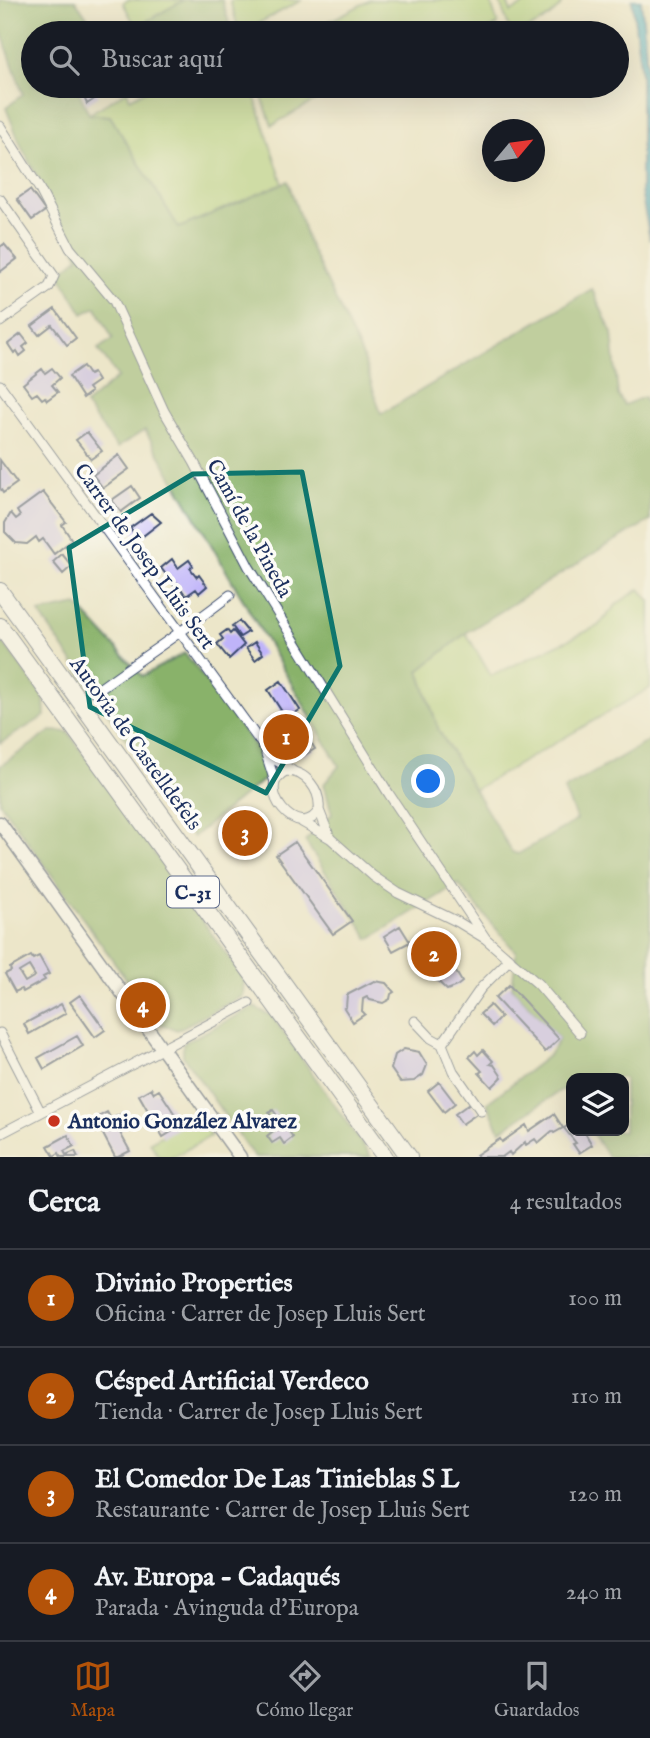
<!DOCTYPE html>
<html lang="es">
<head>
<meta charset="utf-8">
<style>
	body { margin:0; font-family:"IM FELL English",serif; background:#20242c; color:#f1f3f6 }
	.controls { position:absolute; right:21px; bottom:21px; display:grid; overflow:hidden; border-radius:14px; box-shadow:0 7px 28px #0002 }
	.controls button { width:63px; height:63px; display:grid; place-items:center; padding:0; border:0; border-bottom:2px solid #363941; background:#171b24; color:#f1f3f6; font:35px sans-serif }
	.compass { position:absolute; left:482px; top:119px; width:63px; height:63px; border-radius:50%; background:#171b24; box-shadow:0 7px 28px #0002; rotate:61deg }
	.you { position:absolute; left:429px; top:782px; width:24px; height:24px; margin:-18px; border:5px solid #fff; border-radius:50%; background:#1a73e8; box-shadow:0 0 0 10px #1a73e833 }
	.badge { display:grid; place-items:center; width:46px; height:46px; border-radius:50%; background:#b45309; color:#fff; font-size:23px; font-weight:700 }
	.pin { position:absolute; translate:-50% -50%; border:4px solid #fff; box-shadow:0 2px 7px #0006 }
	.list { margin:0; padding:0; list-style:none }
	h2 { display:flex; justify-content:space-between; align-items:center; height:91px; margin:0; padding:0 28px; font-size:30px }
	h2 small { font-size:23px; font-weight:400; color:#9ea1a6 }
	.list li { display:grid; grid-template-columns:46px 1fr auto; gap:21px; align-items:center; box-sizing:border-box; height:98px; padding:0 28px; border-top:2px solid #363941 }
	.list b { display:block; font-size:26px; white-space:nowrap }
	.list p { margin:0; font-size:23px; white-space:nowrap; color:#9ea1a6 }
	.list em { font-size:23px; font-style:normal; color:#9ea1a6 }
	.icon { flex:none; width:38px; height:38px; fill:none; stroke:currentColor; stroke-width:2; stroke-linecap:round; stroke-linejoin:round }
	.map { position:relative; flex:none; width:650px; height:1157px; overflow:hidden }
	.search { position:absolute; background:#171b24; box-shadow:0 7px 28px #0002; left:21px; right:21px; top:21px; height:77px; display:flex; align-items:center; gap:18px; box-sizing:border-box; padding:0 24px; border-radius:38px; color:#9ea1a6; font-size:26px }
	.sheet { height:483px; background:#171b24 }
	nav { display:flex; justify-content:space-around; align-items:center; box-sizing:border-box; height:98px; border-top:2px solid #363941; background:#171b24; font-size:19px; color:#9ea1a6 }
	nav a { display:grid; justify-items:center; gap:4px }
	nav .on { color:#b45309 }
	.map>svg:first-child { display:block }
	.green { fill:#acd07a; stroke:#64806c; stroke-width:2 }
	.forest { fill:#89b26a; stroke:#527064; stroke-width:2 }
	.water { fill:#4badca; stroke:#336e94; stroke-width:2 }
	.building { fill:#bfb4f9; fill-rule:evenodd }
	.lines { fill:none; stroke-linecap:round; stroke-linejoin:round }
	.street-casing { stroke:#3a4a6e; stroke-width:11 }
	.secondary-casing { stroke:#3a4a6e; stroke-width:15 }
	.highway-casing { stroke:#3a4a6e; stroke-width:18 }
	.street { stroke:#fff; stroke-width:9 }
	.secondary { stroke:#fff; stroke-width:12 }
	.highway { stroke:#fff; stroke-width:16 }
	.marked { fill:none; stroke:#0f766e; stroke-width:5; stroke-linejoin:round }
	.poi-dot { fill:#c8321e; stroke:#fdfcf7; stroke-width:2.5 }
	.labels { text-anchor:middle; stroke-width:7; stroke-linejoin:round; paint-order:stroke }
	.shield { fill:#fdfcf7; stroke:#5f6c8c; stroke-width:2 }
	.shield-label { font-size:19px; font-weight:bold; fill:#1b2f5e }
	.street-label { font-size:21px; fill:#1b2f5e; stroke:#fdfcf7 }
	.poi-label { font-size:21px; font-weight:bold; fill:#1b2f5e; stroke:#fdfcf7; text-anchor:start }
</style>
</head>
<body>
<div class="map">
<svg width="650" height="1157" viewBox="0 0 650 1157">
	<rect width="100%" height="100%" fill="#fdfcf7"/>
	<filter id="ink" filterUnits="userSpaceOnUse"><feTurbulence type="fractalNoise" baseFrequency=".0143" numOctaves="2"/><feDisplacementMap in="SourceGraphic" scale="14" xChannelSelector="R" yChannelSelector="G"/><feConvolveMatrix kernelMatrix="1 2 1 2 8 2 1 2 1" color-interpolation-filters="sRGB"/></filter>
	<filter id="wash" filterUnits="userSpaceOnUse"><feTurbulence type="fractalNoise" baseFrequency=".00686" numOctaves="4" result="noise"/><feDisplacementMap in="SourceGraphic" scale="28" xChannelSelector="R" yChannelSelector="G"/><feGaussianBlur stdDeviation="1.57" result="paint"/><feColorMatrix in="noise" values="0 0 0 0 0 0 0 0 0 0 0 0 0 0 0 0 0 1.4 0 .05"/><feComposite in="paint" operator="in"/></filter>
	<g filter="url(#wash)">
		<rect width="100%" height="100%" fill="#ece6c9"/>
		<path class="green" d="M128 0H184L136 27 123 3Z
			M232 0H302L240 33 230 1Z
			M370 0H490L498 25 480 33H307Z
			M499 0H506L511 12 532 0H564C557 15 527 33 511 33Z
			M154 86H251L283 184 179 228 110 116 89 114 127 91 130 99Z
			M258 86H341L272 125Z
			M640 589 650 601V688L474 790 439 731 419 671 466 633 491 676 598 626 618 603Z
			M197 1116 211 1136 173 1157H159L150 1142Z"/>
		<path class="forest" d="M0 0H75L90 21 69 33H33V86H76L89 114 110 116 179 228 288 181 308 242 363 357 381 414 592 289 612 333 618 395 624 405 644 397 650 411V521L604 547 466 633 419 671 439 731 512 852 518 854 577 820 564 790 650 740V1157H608L591 1131H624V1078H571V1101L563 1089 500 1131 487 1103 549 1055 559 1039 512 988 516 952 458 884 369 939 305 841 332 814 324 784 339 766 145 430 117 448 85 405 118 377 98 349 113 339 96 307 83 314 59 274 79 257 22 148 6 108 23 94 0 28Z
			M184 0H222L232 33H138L136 27Z
			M77 605 142 676 185 653 274 771 193 837 39 613Z
			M0 638 44 698 45 716 0 743Z
			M51 731 68 732 244 979 243 996 177 1030 158 1023 0 803V766Z
			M254 1007 272 1016 371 1157H254L183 1056V1043Z"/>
		<path class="water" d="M632 0H641C650 79 650 160 650 240L641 191V74Z"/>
		<g id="blocks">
			<path class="building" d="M79 86H94L99 96 87 104Z
				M30 190 45 211 32 220 17 199Z
				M4 244 17 259 0 272V247Z
				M55 309 76 338 67 345 52 325 39 335 32 326Z
				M21 334 28 343 23 347 26 351 20 356 17 351 14 353 8 344Z
				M83 366 89 375 93 373 98 381 88 388 91 392 83 398 69 376Z
				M52 368 60 378 52 385 58 392 47 400 45 397 42 399 37 393 32 396 23 384 42 369 45 373Z
				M87 432 102 451 91 459 76 440Z
				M119 455 129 469 103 488 93 475Z
				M0 460 17 483 3 493 0 488Z
				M132 486 140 498 121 512 112 500Z
				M43 492 66 522 62 525 72 540 54 554 43 539 39 542 36 537 27 544 16 543 5 532V523L11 513 16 519 20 516 17 511Z
				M151 513 161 522 139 539 130 528Z
				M62 554 72 566 63 574 53 562Z
				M172 559 178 568 189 560 193 566 190 568 197 577 199 575 207 586 199 593 196 589 186 596 177 583 174 585 161 568Z
				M239 621 248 632 240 637 232 626Z
				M227 630 230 634 233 631 244 645 229 659 217 644 223 639 220 635Z
				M255 642 263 654 255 660 246 648Z
				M281 681 300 710 286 718 268 690Z
				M301 726 315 749 303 756 292 738 286 742 281 735Z
				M250 815 266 836 243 854 227 833Z
				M295 842 352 921 333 934 276 855Z
				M400 926 410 942 393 951 384 936Z
				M434 949 455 970 462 982 457 986 447 990 426 970 428 968 423 962Z
				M31 956 33 959 39 956 49 974 43 977 45 980 23 992 21 989 15 992 5 974 11 971 10 968ZM29 966 35 976 25 982 19 972Z
				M374 981 386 983 394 992 391 994 390 999 383 1003 370 1000 367 997 363 999 362 1011 365 1014 353 1022 344 1008 346 1007 347 995Z
				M509 985 559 1039 545 1052 495 998Z
				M80 995 105 1030 95 1037 70 1002Z
				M61 1004 66 1013 29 1034 24 1024Z
				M490 1005 501 1017 492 1026 480 1014Z
				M77 1036 83 1046 44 1069 38 1058Z
				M404 1049 419 1052 427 1065 423 1075 414 1081 400 1082 391 1069 395 1055Z
				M483 1050 493 1061 490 1064 494 1065 502 1077 492 1087 479 1073 482 1071 469 1057 475 1051 478 1055Z
				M439 1082 455 1103 444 1112 428 1091Z
				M151 1088 154 1093 159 1090 182 1125 163 1137 139 1095Z
				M470 1103 478 1113 462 1124 455 1114Z
				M273 1110 293 1137 284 1144 280 1138 272 1143 267 1136 279 1126 269 1113Z
				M107 1112 111 1119 121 1114 128 1126 119 1131 130 1151 118 1157H115L95 1119Z
				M554 1114 563 1128 554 1133 552 1131 538 1143 535 1139 526 1145 525 1142 511 1155 509 1152 502 1157H478L476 1155 500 1139 502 1142 526 1125 529 1131Z
				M571 1124V1131H584L592 1145 579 1153 573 1144 576 1143 564 1128Z
				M68 1135 74 1146 64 1151 66 1155 75 1151 78 1157H61L59 1153 54 1156 48 1146Z"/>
		</g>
	</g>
	<g filter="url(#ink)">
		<use href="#blocks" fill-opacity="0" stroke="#3a4a6e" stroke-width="2"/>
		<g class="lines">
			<g class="street-casing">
				<path id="street" d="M0 126 39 188 70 248 114 301 164 411 194 462 249 567 389 794 486 939
					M0 199 54 276 49 287 0 322
					M0 385 272 758 293 771
					M95 692C140 659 187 629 230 595
					M266 754 275 782
					M286 771C306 771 321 790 319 810 300 844 252 787 286 771Z
					M319 810 330 838
					M302 822 330 838 373 876 398 893 458 922 486 939 538 984 580 1033
					M415 1021 431 1038 442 1044 453 1071 481 1111
					M0 1033 40 1111
					M442 1044 481 988 510 959
					M0 1134 249 1003"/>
			</g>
			<g class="secondary-casing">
				<path id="secondary" d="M0 823 240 1157"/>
			</g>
			<g class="highway-casing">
				<path id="highway" d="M0 591 409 1157
					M0 626 385 1157"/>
			</g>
			<use href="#street" class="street"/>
			<use href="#secondary" class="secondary"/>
			<use href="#highway" class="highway"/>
		</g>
	</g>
	<path d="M0 0H650V1157H0ZM302 472 340 666 266 793 90 707 69 548 193 474Z" fill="#ece6c9" fill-opacity=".55" fill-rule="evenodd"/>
	<path class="marked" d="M302 472 340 666 266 793 90 707 69 548 193 474Z"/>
	<circle class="poi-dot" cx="54" cy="1121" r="7"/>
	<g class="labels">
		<rect class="shield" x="167" y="876.5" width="52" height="31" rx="5"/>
		<g class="shield-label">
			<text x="193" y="899">C-31</text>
		</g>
		<g class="street-label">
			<text transform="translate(250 528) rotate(61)" y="7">Camí de la Pineda</text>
			<text transform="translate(145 556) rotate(54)" y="7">Carrer de Josep Lluis Sert</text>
			<text transform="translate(136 743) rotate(54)" y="7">Autovia de Castelldefels</text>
		</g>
		<g class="poi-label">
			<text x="68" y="1128">Antonio González Alvarez</text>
		</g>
	</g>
</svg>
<div class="controls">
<button><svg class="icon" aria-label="layers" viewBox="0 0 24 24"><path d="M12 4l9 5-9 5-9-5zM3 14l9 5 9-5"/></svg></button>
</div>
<svg class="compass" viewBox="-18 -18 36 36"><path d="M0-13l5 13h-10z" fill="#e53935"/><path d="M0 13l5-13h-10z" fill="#9ea1a6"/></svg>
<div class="you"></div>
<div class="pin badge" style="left:286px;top:737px">1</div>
<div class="pin badge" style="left:434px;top:954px">2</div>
<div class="pin badge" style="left:245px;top:833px">3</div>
<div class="pin badge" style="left:143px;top:1005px">4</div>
<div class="search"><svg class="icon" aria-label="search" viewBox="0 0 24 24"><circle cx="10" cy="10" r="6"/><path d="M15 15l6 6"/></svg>Buscar aquí</div>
</div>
<section class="sheet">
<h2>Cerca<small>4 resultados</small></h2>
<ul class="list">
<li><span class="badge">1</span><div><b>Divinio Properties</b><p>Oficina · Carrer de Josep Lluis Sert</p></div><em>100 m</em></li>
<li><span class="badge">2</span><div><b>Césped Artificial Verdeco</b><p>Tienda · Carrer de Josep Lluis Sert</p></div><em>110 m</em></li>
<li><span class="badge">3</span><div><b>El Comedor De Las Tinieblas S L</b><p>Restaurante · Carrer de Josep Lluis Sert</p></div><em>120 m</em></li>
<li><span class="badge">4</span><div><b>Av. Europa - Cadaqués</b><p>Parada · Avinguda d'Europa</p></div><em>240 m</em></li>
</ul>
</section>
<nav>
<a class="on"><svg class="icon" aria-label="map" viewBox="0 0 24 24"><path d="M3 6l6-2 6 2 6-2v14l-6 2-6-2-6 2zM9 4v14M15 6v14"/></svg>Mapa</a>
<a><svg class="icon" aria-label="directions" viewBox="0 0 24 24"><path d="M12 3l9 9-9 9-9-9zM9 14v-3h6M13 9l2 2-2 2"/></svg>Cómo llegar</a>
<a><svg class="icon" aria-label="saved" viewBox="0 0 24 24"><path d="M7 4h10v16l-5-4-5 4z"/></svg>Guardados</a>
</nav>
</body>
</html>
